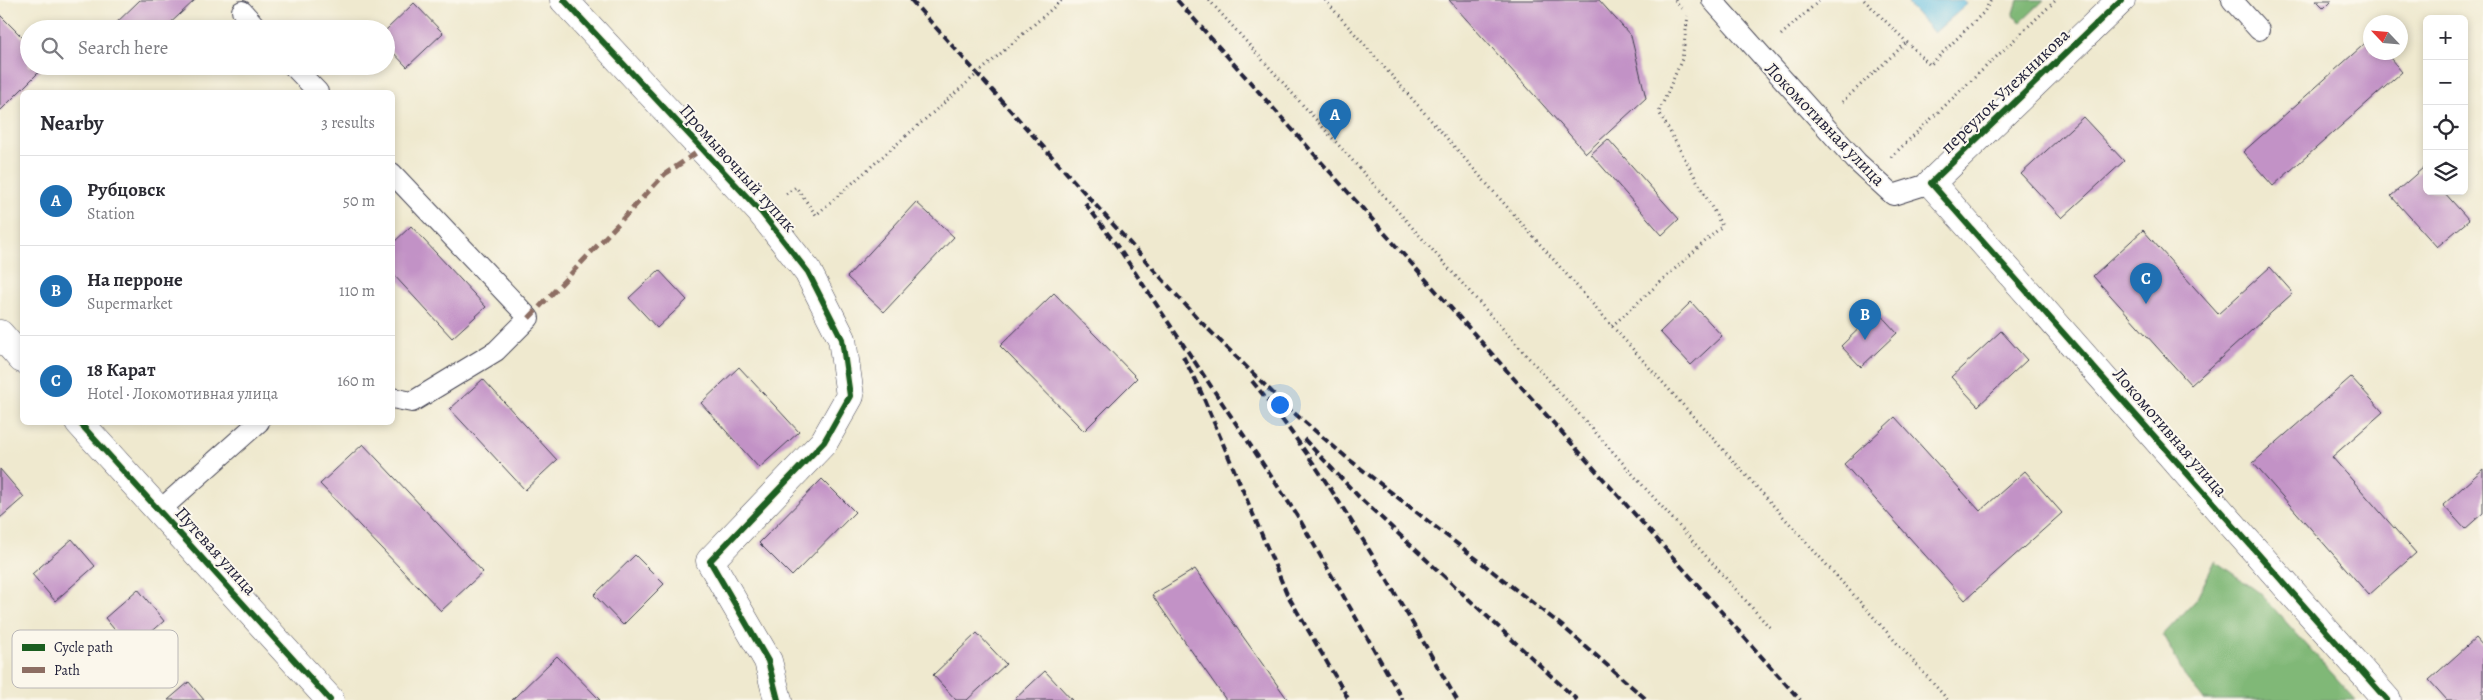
<!DOCTYPE html>
<html lang="en">
<head>
<meta charset="utf-8">
<style>
	body { margin:0; font-family:Alegreya,serif; background:#f7f7f7; color:#2b2b33 }
	.controls { position:absolute; right:15px; top:15px; display:grid; overflow:hidden; border-radius:8px; box-shadow:0 2px 8px #0003 }
	.controls button { width:45px; height:45px; display:grid; place-items:center; padding:0; border:0; border-bottom:1px solid #e1e1e2; background:#fff; color:#2b2b33; font:25px sans-serif }
	.compass { position:absolute; left:2363px; top:15px; width:45px; height:45px; border-radius:50%; background:#fff; box-shadow:0 2px 8px #0003; rotate:296deg }
	.you { position:absolute; left:1279px; top:404px; width:18px; height:18px; margin:-12px; border:4px solid #fff; border-radius:50%; background:#1a73e8; box-shadow:0 0 0 8px #1a73e833 }
	.badge { display:grid; place-items:center; width:32px; height:32px; border-radius:50%; background:#1f6fb2; color:#fff; font-size:16px; font-weight:700 }
	.pin { position:absolute; translate:-50% -41px; filter:drop-shadow(0 1px 2px #0008) }
	.pin::after { content:''; position:absolute; top:26px; width:18px; height:15px; background:inherit; clip-path:polygon(0 0,100% 0,50% 100%) }
	.list { margin:0; padding:0; list-style:none }
	h2 { display:flex; justify-content:space-between; align-items:center; height:65px; margin:0; padding:0 20px; font-size:21px }
	h2 small { font-size:16px; font-weight:400; color:#7c7c81 }
	.list li { display:grid; grid-template-columns:32px 1fr auto; gap:15px; align-items:center; box-sizing:border-box; height:90px; padding:0 20px; border-top:1px solid #e1e1e2 }
	.list b { display:block; font-size:19px; white-space:nowrap }
	.list p { margin:0; font-size:16px; white-space:nowrap; color:#7c7c81 }
	.list em { font-size:16px; font-style:normal; color:#7c7c81 }
	.icon { flex:none; width:28px; height:28px; fill:none; stroke:currentColor; stroke-width:2; stroke-linecap:round; stroke-linejoin:round }
	.map { position:relative; flex:none; width:2483px; height:700px; overflow:hidden }
	.search { position:absolute; background:#fff; box-shadow:0 2px 8px #0003; left:20px; top:20px; width:375px; height:55px; display:flex; align-items:center; gap:12px; box-sizing:border-box; padding:0 18px; border-radius:28px; color:#7c7c81; font-size:19px }
	.panel { position:absolute; background:#fff; box-shadow:0 2px 8px #0003; left:20px; top:90px; width:375px; height:335px; border-radius:8px }
	.map>svg:first-child { display:block }
	.forest { fill:#80b877; stroke:#516d59 }
	.water { fill:#62bee0; stroke:#42708e }
	.building { fill:#c292c6 }
	.lines { fill:none; stroke-linecap:round; stroke-linejoin:round }
	.lane-casing { stroke:#414051; stroke-width:22 }
	.street-casing { stroke:#414051; stroke-width:29 }
	.path { stroke:#414051; stroke-width:3; stroke-dasharray:1 4; stroke-linecap:butt }
	.lane { stroke:#fff; stroke-width:20 }
	.street { stroke:#fff; stroke-width:28 }
	.rail { stroke:#22223b; stroke-width:4; stroke-dasharray:8 4; stroke-linecap:butt }
	.path-bridge { stroke:#414051; stroke-width:3; stroke-dasharray:1 4; stroke-linecap:butt }
	.quiet { stroke:#8d6e63; stroke-width:5; stroke-dasharray:10 5; stroke-linecap:butt }
	.cycleway-casing { stroke:#fbf7ec; stroke-width:9 }
	.cycleway { stroke:#1b5e20; stroke-width:6 }
	.labels { text-anchor:middle; stroke-width:4; stroke-linejoin:round; paint-order:stroke }
	.street-label { font-size:18px; fill:#22223b; stroke:#fbf7ec }
	.key { fill:#fbf7ec; stroke:#bab7b7; stroke-width:1 }
	.key-label { font-size:14px; fill:#22223b }
</style>
</head>
<body>
<div class="map">
<svg width="2483" height="700" viewBox="0 0 2483 700">
	<rect width="100%" height="100%" fill="#fbf7ec"/>
	<filter id="ink" filterUnits="userSpaceOnUse"><feTurbulence type="fractalNoise" baseFrequency=".02" numOctaves="2"/><feDisplacementMap in="SourceGraphic" scale="10" xChannelSelector="R" yChannelSelector="G"/><feConvolveMatrix kernelMatrix="1 2 1 2 8 2 1 2 1" color-interpolation-filters="sRGB"/></filter>
	<filter id="wash" filterUnits="userSpaceOnUse"><feTurbulence type="fractalNoise" baseFrequency=".0096" numOctaves="4" result="noise"/><feDisplacementMap in="SourceGraphic" scale="20" xChannelSelector="R" yChannelSelector="G"/><feGaussianBlur stdDeviation="1.12" result="paint"/><feColorMatrix in="noise" values="0 0 0 0 0 0 0 0 0 0 0 0 0 0 0 0 0 1.4 0 .05"/><feComposite in="paint" operator="in"/></filter>
	<g filter="url(#wash)">
		<rect width="100%" height="100%" fill="#efe9cf"/>
		<path class="forest" d="M2018 0H2044L2021 22 2013 16Z
			M2215 561 2260 593 2356 700H2204L2186 678 2163 635 2196 600Z"/>
		<path class="water" d="M1912 0H1963L1967 4 1934 33 1908 4Z"/>
		<g id="blocks">
			<path class="building" d="M140 0H195L164 29H113L112 27Z
				M1449 0H1599L1631 36 1646 98 1586 153Z
				M2316 0H2332L2324 8Z
				M414 3 443 33 407 67 386 45V30Z
				M0 15 29 44V66H45L0 111Z
				M2370 39V52H2385L2402 72 2273 186 2243 152Z
				M2083 117 2124 161 2062 218 2021 174Z
				M1608 139 1679 219 1662 235 1591 154Z
				M2423 168 2427 172V191H2443L2469 220 2437 247 2391 196Z
				M916 202 954 237 884 312 847 277Z
				M411 226 486 307 452 338 392 273V244Z
				M2143 230 2218 314 2270 267 2293 293 2191 385 2093 276Z
				M659 270 687 300 657 328 629 298Z
				M1054 293 1137 378 1084 431 1000 346Z
				M1691 302 1722 336 1691 365 1660 332Z
				M1877 311 1897 333 1861 367 1841 346Z
				M2001 331 2027 360 1978 406 1951 377Z
				M739 367 799 432 759 468 701 403Z
				M2351 377 2383 412 2332 457 2416 553 2369 595 2253 463Z
				M483 379 557 460 525 490 450 409Z
				M1895 417 1980 511 2025 471 2062 513 1965 600 1844 464Z
				M363 444 483 572 441 611 320 484Z
				M0 469 24 497 0 518Z
				M2483 469V513L2465 529 2443 505Z
				M822 479 855 512 792 576 759 543Z
				M72 539 95 566 55 601 32 574Z
				M635 555 664 584 623 625 594 595Z
				M1195 569 1288 700H1226L1152 595Z
				M138 589 164 621 131 650 105 618Z
				M977 633 1006 664 967 700H956L933 675Z
				M2476 638 2483 646V700H2447L2429 680Z
				M557 656 600 700H512Z
				M1045 671 1072 700H1014Z
				M189 682 204 700H168Z"/>
		</g>
	</g>
	<g filter="url(#ink)">
		<use href="#blocks" fill-opacity="0" stroke="#414051" stroke-width="1"/>
		<g class="lines">
			<g class="lane-casing">
				<path id="lane" d="M1712 0 1857 162 1893 195 1931 183
					M2232 0 2259 30
					M242 11 258 29
					M293 66 318 92
					M392 173 529 318 496 351 412 402 392 398
					M159 511 259 422"/>
			</g>
			<g class="street-casing">
				<path id="street" d="M564 0 761 212 808 272 842 339 850 396 824 442 710 561 768 661 778 700
					M2121 0 1931 183 2387 700
					M0 334 22 359
					M79 422 330 700"/>
			</g>
			<path class="path" d="M1209 0 1772 630
				M1325 0 1612 326 1948 700
				M1675 0 1684 11
				M1864 0 1930 65 1984 12 1991 0
				M1781 35 1820 0
				M1842 102 1907 42
				M1891 157 2056 0
				M786 194 796 187 816 215 906 136
				M1612 326 1722 226 1659 112 1682 59 1688 16"/>
			<use href="#lane" class="lane"/>
			<use href="#street" class="street"/>
			<path class="rail" d="M911 0 1200 321 1287 407 1346 457 1561 625 1647 700
				M1177 0 1800 700
				M1085 203 1120 250 1297 515 1403 700
				M1183 356 1201 392 1287 594 1349 700
				M1252 381C1332 479 1393 590 1457 700
				M1304 439 1359 497 1577 700"/>
			<path class="path-bridge" d="M906 136 1062 0"/>
			<path class="quiet" d="M529 318 665 174 702 149"/>
			<g class="cycleway-casing">
				<path id="cycleway" d="M564 0 761 212 808 272 842 339 850 396 824 442 710 561 768 661 778 700
					M2121 0 1931 183 2387 700
					M79 422 330 700"/>
			</g>
			<use href="#cycleway" class="cycleway"/>
		</g>
	</g>
	<g class="labels">
		<g class="street-label">
			<text transform="translate(2005 91) rotate(-44)" y="6">переулок Улежникова</text>
			<text transform="translate(1825 124) rotate(46)" y="6">Локомотивная улица</text>
			<text transform="translate(738 168) rotate(48)" y="6">Промывочный тупик</text>
			<text transform="translate(2170 432) rotate(49)" y="6">Локомотивная улица</text>
			<text transform="translate(216 551) rotate(48)" y="6">Путевая улица</text>
		</g>
	</g>
	<rect x="12" y="630" width="166" height="58" rx="8" class="key"/>
	<rect x="22" y="644" width="23" height="7" fill="#1b5e20"/>
	<rect x="22" y="667" width="23" height="6" fill="#8d6e63"/>
	<g class="key-label">
		<text x="54" y="652">Cycle path</text>
		<text x="54" y="675">Path</text>
	</g>
</svg>
<div class="controls">
<button>+</button>
<button>−</button>
<button><svg class="icon" aria-label="locate" viewBox="0 0 24 24"><circle cx="12" cy="12" r="6"/><path d="M12 2v4M12 18v4M2 12h4M18 12h4"/></svg></button>
<button><svg class="icon" aria-label="layers" viewBox="0 0 24 24"><path d="M12 4l9 5-9 5-9-5zM3 14l9 5 9-5"/></svg></button>
</div>
<svg class="compass" viewBox="-18 -18 36 36"><path d="M0-13l5 13h-10z" fill="#e53935"/><path d="M0 13l5-13h-10z" fill="#7c7c81"/></svg>
<div class="you"></div>
<div class="pin badge" style="left:1335px;top:140px">A</div>
<div class="pin badge" style="left:1865px;top:340px">B</div>
<div class="pin badge" style="left:2146px;top:304px">C</div>
<div class="search"><svg class="icon" aria-label="search" viewBox="0 0 24 24"><circle cx="10" cy="10" r="6"/><path d="M15 15l6 6"/></svg>Search here</div>
<section class="panel">
<h2>Nearby<small>3 results</small></h2>
<ul class="list">
<li><span class="badge">A</span><div><b>Рубцовск</b><p>Station</p></div><em>50 m</em></li>
<li><span class="badge">B</span><div><b>На перроне</b><p>Supermarket</p></div><em>110 m</em></li>
<li><span class="badge">C</span><div><b>18 Карат</b><p>Hotel · Локомотивная улица</p></div><em>160 m</em></li>
</ul>
</section>
</div>
</body>
</html>
